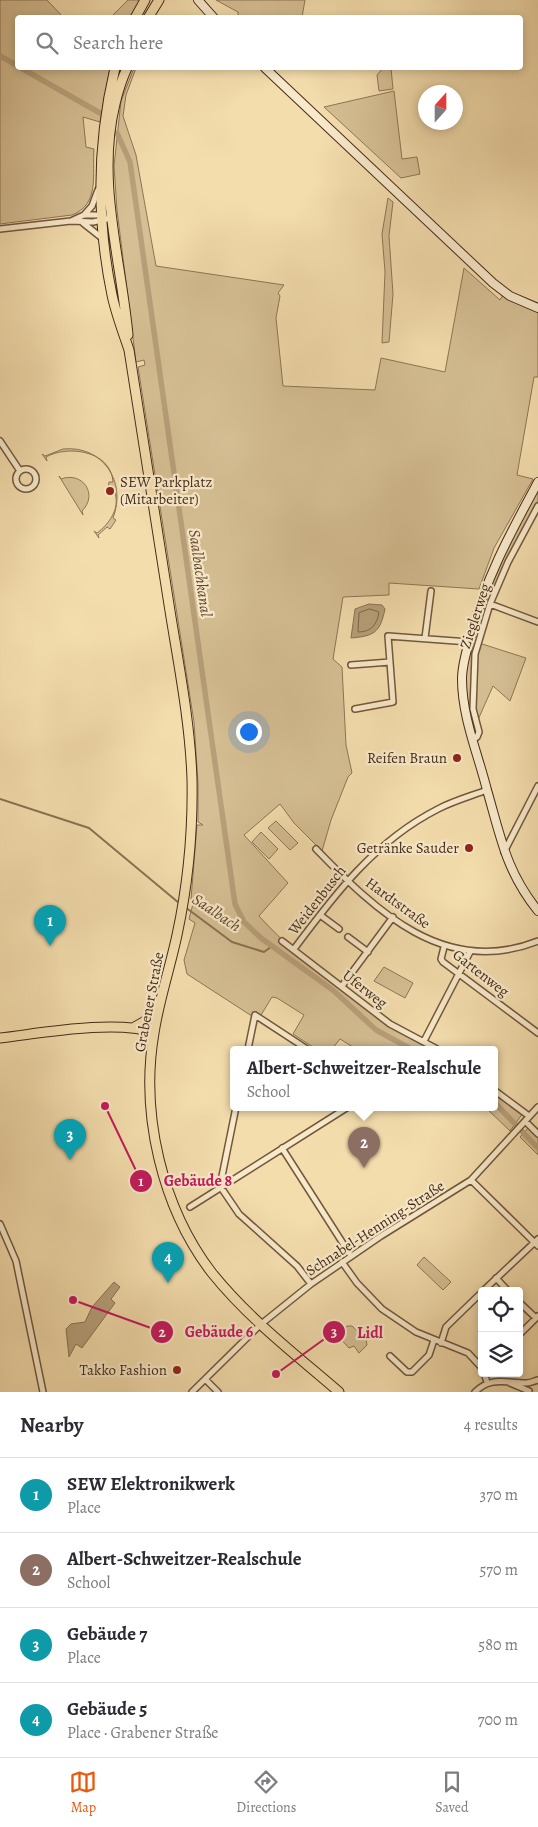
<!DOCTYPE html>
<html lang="en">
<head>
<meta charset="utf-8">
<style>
	body { margin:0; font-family:Alegreya,serif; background:#f7f7f7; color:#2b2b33 }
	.controls { position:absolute; right:15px; bottom:15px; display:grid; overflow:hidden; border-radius:5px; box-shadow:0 2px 8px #0003 }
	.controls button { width:45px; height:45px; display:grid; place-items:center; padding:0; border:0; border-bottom:1px solid #e1e1e2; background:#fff; color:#2b2b33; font:25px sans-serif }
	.compass { position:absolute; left:418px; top:85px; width:45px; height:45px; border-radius:50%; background:#fff; box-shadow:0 2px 8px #0003; rotate:21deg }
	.you { position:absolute; left:248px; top:731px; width:18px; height:18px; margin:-12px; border:4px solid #fff; border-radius:50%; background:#1a73e8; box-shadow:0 0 0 8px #1a73e833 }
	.badge { display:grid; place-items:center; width:32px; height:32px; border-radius:50%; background:#ea580c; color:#fff; font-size:16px; font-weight:700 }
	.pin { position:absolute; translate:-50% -41px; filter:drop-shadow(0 1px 2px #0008) }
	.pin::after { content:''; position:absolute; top:26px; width:18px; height:15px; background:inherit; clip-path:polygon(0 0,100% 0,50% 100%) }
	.popup { position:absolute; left:230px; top:1046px; width:268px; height:65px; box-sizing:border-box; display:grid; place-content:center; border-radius:5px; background:#fff; filter:drop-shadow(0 1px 4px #0005); font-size:16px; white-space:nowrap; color:#7c7c81 }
	.popup b { font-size:19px; color:#2b2b33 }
	.popup::after { content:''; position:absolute; left:50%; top:100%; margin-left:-10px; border:10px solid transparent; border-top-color:#fff }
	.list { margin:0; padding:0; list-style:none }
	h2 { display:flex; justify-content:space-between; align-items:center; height:65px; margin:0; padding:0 20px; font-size:21px }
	h2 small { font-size:16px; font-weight:400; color:#7c7c81 }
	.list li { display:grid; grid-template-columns:32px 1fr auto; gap:15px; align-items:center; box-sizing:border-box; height:75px; padding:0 20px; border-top:1px solid #e1e1e2 }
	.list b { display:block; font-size:19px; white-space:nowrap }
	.list p { margin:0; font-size:16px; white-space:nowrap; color:#7c7c81 }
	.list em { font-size:16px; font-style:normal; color:#7c7c81 }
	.icon { flex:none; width:28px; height:28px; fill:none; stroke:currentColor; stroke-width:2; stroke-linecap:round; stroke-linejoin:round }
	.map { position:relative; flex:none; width:538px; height:1392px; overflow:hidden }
	.search { position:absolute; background:#fff; box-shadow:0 2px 8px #0003; left:15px; right:15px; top:15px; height:55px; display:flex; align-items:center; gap:12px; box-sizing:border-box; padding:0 18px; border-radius:5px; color:#7c7c81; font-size:19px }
	.sheet { height:365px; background:#fff }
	nav { display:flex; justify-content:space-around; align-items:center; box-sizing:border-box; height:70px; border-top:1px solid #e1e1e2; background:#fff; font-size:14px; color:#7c7c81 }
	nav a { display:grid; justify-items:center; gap:2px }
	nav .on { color:#ea580c }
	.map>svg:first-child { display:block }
	.green { fill:#d6bf94; stroke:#8e7556 }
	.water { fill:#b8a07a; stroke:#8a7152 }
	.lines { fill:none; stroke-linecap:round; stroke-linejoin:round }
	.shore { stroke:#7e6648; stroke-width:1 }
	.stream { stroke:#8a7152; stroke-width:2 }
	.canal { stroke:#b8a07a; stroke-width:5.5 }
	.street-casing { stroke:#71583c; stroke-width:8 }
	.secondary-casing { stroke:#452b17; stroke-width:10 }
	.primary-casing { stroke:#452b17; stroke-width:11 }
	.street { stroke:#f8e9ca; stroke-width:5 }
	.secondary { stroke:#f8e9ca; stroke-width:8 }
	.primary { stroke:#f4ddad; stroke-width:9 }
	.poi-dot { fill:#8f2418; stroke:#f8e9ca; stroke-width:2 }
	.labels { text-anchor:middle; stroke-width:4.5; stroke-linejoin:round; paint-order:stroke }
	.poi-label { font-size:15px; fill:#452b17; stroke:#f8e9ca; text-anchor:end }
	.street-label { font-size:15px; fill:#452b17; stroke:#f8e9ca }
	.water-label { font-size:16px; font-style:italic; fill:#624830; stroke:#f8e9ca }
	.leader { fill:none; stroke:#c2185b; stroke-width:2 }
	.callout-dot { fill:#c2185b; stroke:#f8e9ca; stroke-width:2 }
	.mark-label { font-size:15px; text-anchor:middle; font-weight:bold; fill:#fff }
	.callout-label { font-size:16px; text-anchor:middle; font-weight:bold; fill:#c2185b; stroke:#f8e9ca; stroke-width:4.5; stroke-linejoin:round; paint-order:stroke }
</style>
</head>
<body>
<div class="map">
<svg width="538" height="1392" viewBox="0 0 538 1392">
	<rect width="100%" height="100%" fill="#f4ddad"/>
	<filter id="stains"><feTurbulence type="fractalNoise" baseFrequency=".004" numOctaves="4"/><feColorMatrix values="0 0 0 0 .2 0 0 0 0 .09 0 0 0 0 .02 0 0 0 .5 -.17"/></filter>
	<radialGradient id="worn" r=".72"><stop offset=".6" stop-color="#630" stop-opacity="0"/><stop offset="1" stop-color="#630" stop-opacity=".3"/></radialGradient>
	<path class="green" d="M0 0H47L63 17 18 18V68H110L100 122 83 117 86 147 94 149C92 175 100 204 72 215L0 224Z
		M128 0H141L131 17 110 18Z
		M216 0H305L302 17 238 18V12Z
		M134 68H136L126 95 123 116 136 155 156 266 284 285 278 293 280 296 276 318 283 386 375 390 381 358 445 372 464 268 500 300 503 295 538 312V377H534L517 475 533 479 494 548 479 589 389 583V595L343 597 333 659 342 667 346 745 352 773 348 777 331 820 322 851 294 823 280 804 244 835 288 883 259 916C308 970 371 1012 433 1049H356L340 1039 332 1049H316L293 1034 304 1015 277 998 272 997 258 1020 187 974 184 960 195 923 189 919 193 904 191 899 197 825H203L198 822V783L194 722 138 367 145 365 144 360 136 362 117 210 114 166 121 101Z
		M383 68H391L393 89 379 91 377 75Z
		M394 91 402 159 417 157 420 174 401 178 324 107Z
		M388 198 393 202 389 236 393 294 389 342 382 343 385 272 382 234Z
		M63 449C103 445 127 482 113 518L116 520 110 529 107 527 98 535 99 538 94 531 97 533C109 524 120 509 115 493L112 494 108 489 109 482H113C111 450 67 445 46 457L47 461 42 454 45 456Z
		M59 476 61 479C82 471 99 494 82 511L83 515Z
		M538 483V506L490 604 479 643 526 658 510 701 493 686 477 722 479 732 473 740 462 681 477 609Z
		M276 821 298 843 290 850 268 828Z
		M261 832 278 849 269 859 252 842Z
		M384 967 413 983 405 998 374 981Z
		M494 1092 523 1113 510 1131 485 1107H494Z
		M529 1127 538 1137V1155L520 1137Z
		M424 1257 451 1282 443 1290 417 1265Z
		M347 1326H352L366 1339 367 1345 359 1353 354 1346 349 1348 338 1336Z"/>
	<path class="water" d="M369 604 382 605 385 609C380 633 374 636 351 638L355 609Z
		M114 1282 120 1287 111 1299 115 1303 82 1348 76 1344 69 1357 66 1329 71 1324 85 1322 92 1307Z"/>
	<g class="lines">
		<path class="shore" d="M370 609 379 612C377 625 371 632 358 632L359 613Z"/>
		<path class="stream" d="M0 799 89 828 179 903
			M185 907 232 942 264 952 272 946"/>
		<path class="canal" d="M0 56 18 66
			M21 68 100 113
			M117 133 130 162 235 904 244 922 261 938 334 991 376 1030 411 1049
			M494 1102 538 1148"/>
		<g class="street-casing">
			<path id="street" d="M84 215 92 206 98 190
				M71 221 84 215H104
				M83 223 102 238
				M0 229 71 221 93 222 111 218
				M0 441 20 471
				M16 479a10 10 0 1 1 20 0a10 10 0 1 1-20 0Z
				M490 604 538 622
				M425 638 431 591
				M351 665 390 662
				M355 709 393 702 388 636 469 642
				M473 740 477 737 479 732 473 709 475 654 490 604 508 562 538 506
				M316 849C376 911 445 978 538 941
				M504 852 538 786
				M320 915 339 929
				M348 937 368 952
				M282 941 390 1024 437 1049
				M444 947 441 959 443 962 538 1033
				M294 949C335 894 375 841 438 809 453 801 471 796 487 790
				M342 986 393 917
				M424 1041 470 952
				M248 1049 255 1015 307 1049
				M494 1090 529 1116
				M236 1107 220 1186 239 1214 297 1266 311 1284
				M525 1121 538 1134
				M282 1148 351 1256
				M471 1180 538 1246
				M190 1207 348 1107
				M0 1224 16 1261 43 1392
				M342 1262 357 1283 382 1309 416 1332 468 1353 482 1368
				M496 1278 508 1291
				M483 1291 538 1239
				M519 1302 536 1318
				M519 1335 538 1316
				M441 1343 446 1327 482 1292
				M390 1356 407 1372H412L429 1355 434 1340
				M484 1373 487 1382
				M206 1380 218 1392
				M510 1383 529 1391
				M192 1392 260 1325 311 1284 381 1236 471 1180 538 1107
				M475 1392C491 1376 506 1383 526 1383 531 1383 534 1381 538 1380"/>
		</g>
		<g class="secondary-casing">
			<path id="secondary" d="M198 0 214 18
				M265 68 493 283 510 296 538 308
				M538 482C511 532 485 579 471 635 467 649 462 664 462 679 462 717 478 754 487 790 501 838 506 871 538 911"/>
		</g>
		<g class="primary-casing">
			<path id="primary" d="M135 18 145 0
				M148 18 159 0
				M115 68C97 144 96 218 112 295 116 314 123 332 129 350 142 437 156 524 170 611 179 667 190 722 192 779 193 831 188 884 177 935 170 968 159 1000 154 1033 140 1114 162 1208 212 1273 249 1319 295 1354 339 1392
				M127 68C122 79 118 91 115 104 96 181 121 259 128 335
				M133 1028 147 1020 159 1006
				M0 1038C43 1033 112 1020 154 1032"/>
		</g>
		<use href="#street" class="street"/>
		<use href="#secondary" class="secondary"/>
		<use href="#primary" class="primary"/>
	</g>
	<g class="poi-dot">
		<circle cx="110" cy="491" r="5"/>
		<circle cx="457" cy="758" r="5"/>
		<circle cx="469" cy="848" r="5"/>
		<circle cx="177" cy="1370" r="5"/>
	</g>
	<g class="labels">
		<g class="poi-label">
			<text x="120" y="487" text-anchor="start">SEW Parkplatz<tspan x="120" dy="17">(Mitarbeiter)</tspan></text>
			<text x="447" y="763">Reifen Braun</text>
			<text x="459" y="853">Getränke Sauder</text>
			<text x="167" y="1375">Takko Fashion</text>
		</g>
		<g class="street-label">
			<text transform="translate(475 616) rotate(-72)" y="5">Zieglerweg</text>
			<text transform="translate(317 900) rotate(-52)" y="5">Weidenbusch</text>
			<text transform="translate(398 903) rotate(36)" y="5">Hardtstraße</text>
			<text transform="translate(481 973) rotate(38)" y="5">Gartenweg</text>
			<text transform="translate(365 989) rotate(38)" y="5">Uferweg</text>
			<text transform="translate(149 1002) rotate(-79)" y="5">Grabener Straße</text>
			<text transform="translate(375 1228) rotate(-33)" y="5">Schnabel-Henning-Straße</text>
		</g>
		<g class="water-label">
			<text transform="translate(201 573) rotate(82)" y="6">Saalbachkanal</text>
			<text transform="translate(217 912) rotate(34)" y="6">Saalbach</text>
		</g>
	</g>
	<path class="leader" d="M105 1106L141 1181M73 1300L162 1332M276 1374L334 1332"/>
	<g class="callout-dot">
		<circle cx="105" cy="1106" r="5"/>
		<circle cx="73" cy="1300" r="5"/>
		<circle cx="276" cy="1374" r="5"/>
		<circle cx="141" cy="1181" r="12"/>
		<circle cx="162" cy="1332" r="12"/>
		<circle cx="334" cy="1332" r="12"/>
	</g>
	<g class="mark-label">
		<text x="141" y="1186">1</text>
		<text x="162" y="1337">2</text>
		<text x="334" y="1337">3</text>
	</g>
	<g class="callout-label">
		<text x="198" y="1186">Gebäude 8</text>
		<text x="219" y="1337">Gebäude 6</text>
		<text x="370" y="1338">Lidl</text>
	</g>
	<rect width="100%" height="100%" filter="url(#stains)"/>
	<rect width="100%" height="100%" fill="url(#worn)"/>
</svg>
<div class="controls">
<button><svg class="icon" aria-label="locate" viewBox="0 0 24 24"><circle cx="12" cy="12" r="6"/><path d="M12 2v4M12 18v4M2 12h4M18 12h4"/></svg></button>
<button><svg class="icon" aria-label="layers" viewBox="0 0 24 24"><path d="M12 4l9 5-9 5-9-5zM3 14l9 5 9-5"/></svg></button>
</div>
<svg class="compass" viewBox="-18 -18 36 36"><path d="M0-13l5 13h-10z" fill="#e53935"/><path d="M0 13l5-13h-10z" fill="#7c7c81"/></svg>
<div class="you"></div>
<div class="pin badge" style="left:50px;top:946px;background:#0f9aa8">1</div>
<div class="pin badge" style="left:364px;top:1168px;background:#8d6e63">2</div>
<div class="popup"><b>Albert-Schweitzer-Realschule</b>School</div>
<div class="pin badge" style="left:70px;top:1160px;background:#0f9aa8">3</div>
<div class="pin badge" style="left:168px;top:1283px;background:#0f9aa8">4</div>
<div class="search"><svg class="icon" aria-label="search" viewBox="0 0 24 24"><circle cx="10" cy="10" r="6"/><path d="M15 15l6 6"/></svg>Search here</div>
</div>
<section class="sheet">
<h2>Nearby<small>4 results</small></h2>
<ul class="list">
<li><span class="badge" style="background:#0f9aa8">1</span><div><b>SEW Elektronikwerk</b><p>Place</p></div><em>370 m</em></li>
<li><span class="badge" style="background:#8d6e63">2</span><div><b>Albert-Schweitzer-Realschule</b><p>School</p></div><em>570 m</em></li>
<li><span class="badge" style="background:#0f9aa8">3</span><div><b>Gebäude 7</b><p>Place</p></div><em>580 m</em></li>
<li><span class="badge" style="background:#0f9aa8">4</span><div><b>Gebäude 5</b><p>Place · Grabener Straße</p></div><em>700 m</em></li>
</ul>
</section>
<nav>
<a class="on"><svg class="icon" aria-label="map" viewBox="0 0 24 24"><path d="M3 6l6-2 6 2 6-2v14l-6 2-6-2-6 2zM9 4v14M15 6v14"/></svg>Map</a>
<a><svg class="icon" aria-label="directions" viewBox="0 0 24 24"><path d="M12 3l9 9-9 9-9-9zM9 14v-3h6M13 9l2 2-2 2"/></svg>Directions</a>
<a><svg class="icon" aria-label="saved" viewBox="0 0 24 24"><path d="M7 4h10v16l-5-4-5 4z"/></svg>Saved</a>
</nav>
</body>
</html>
